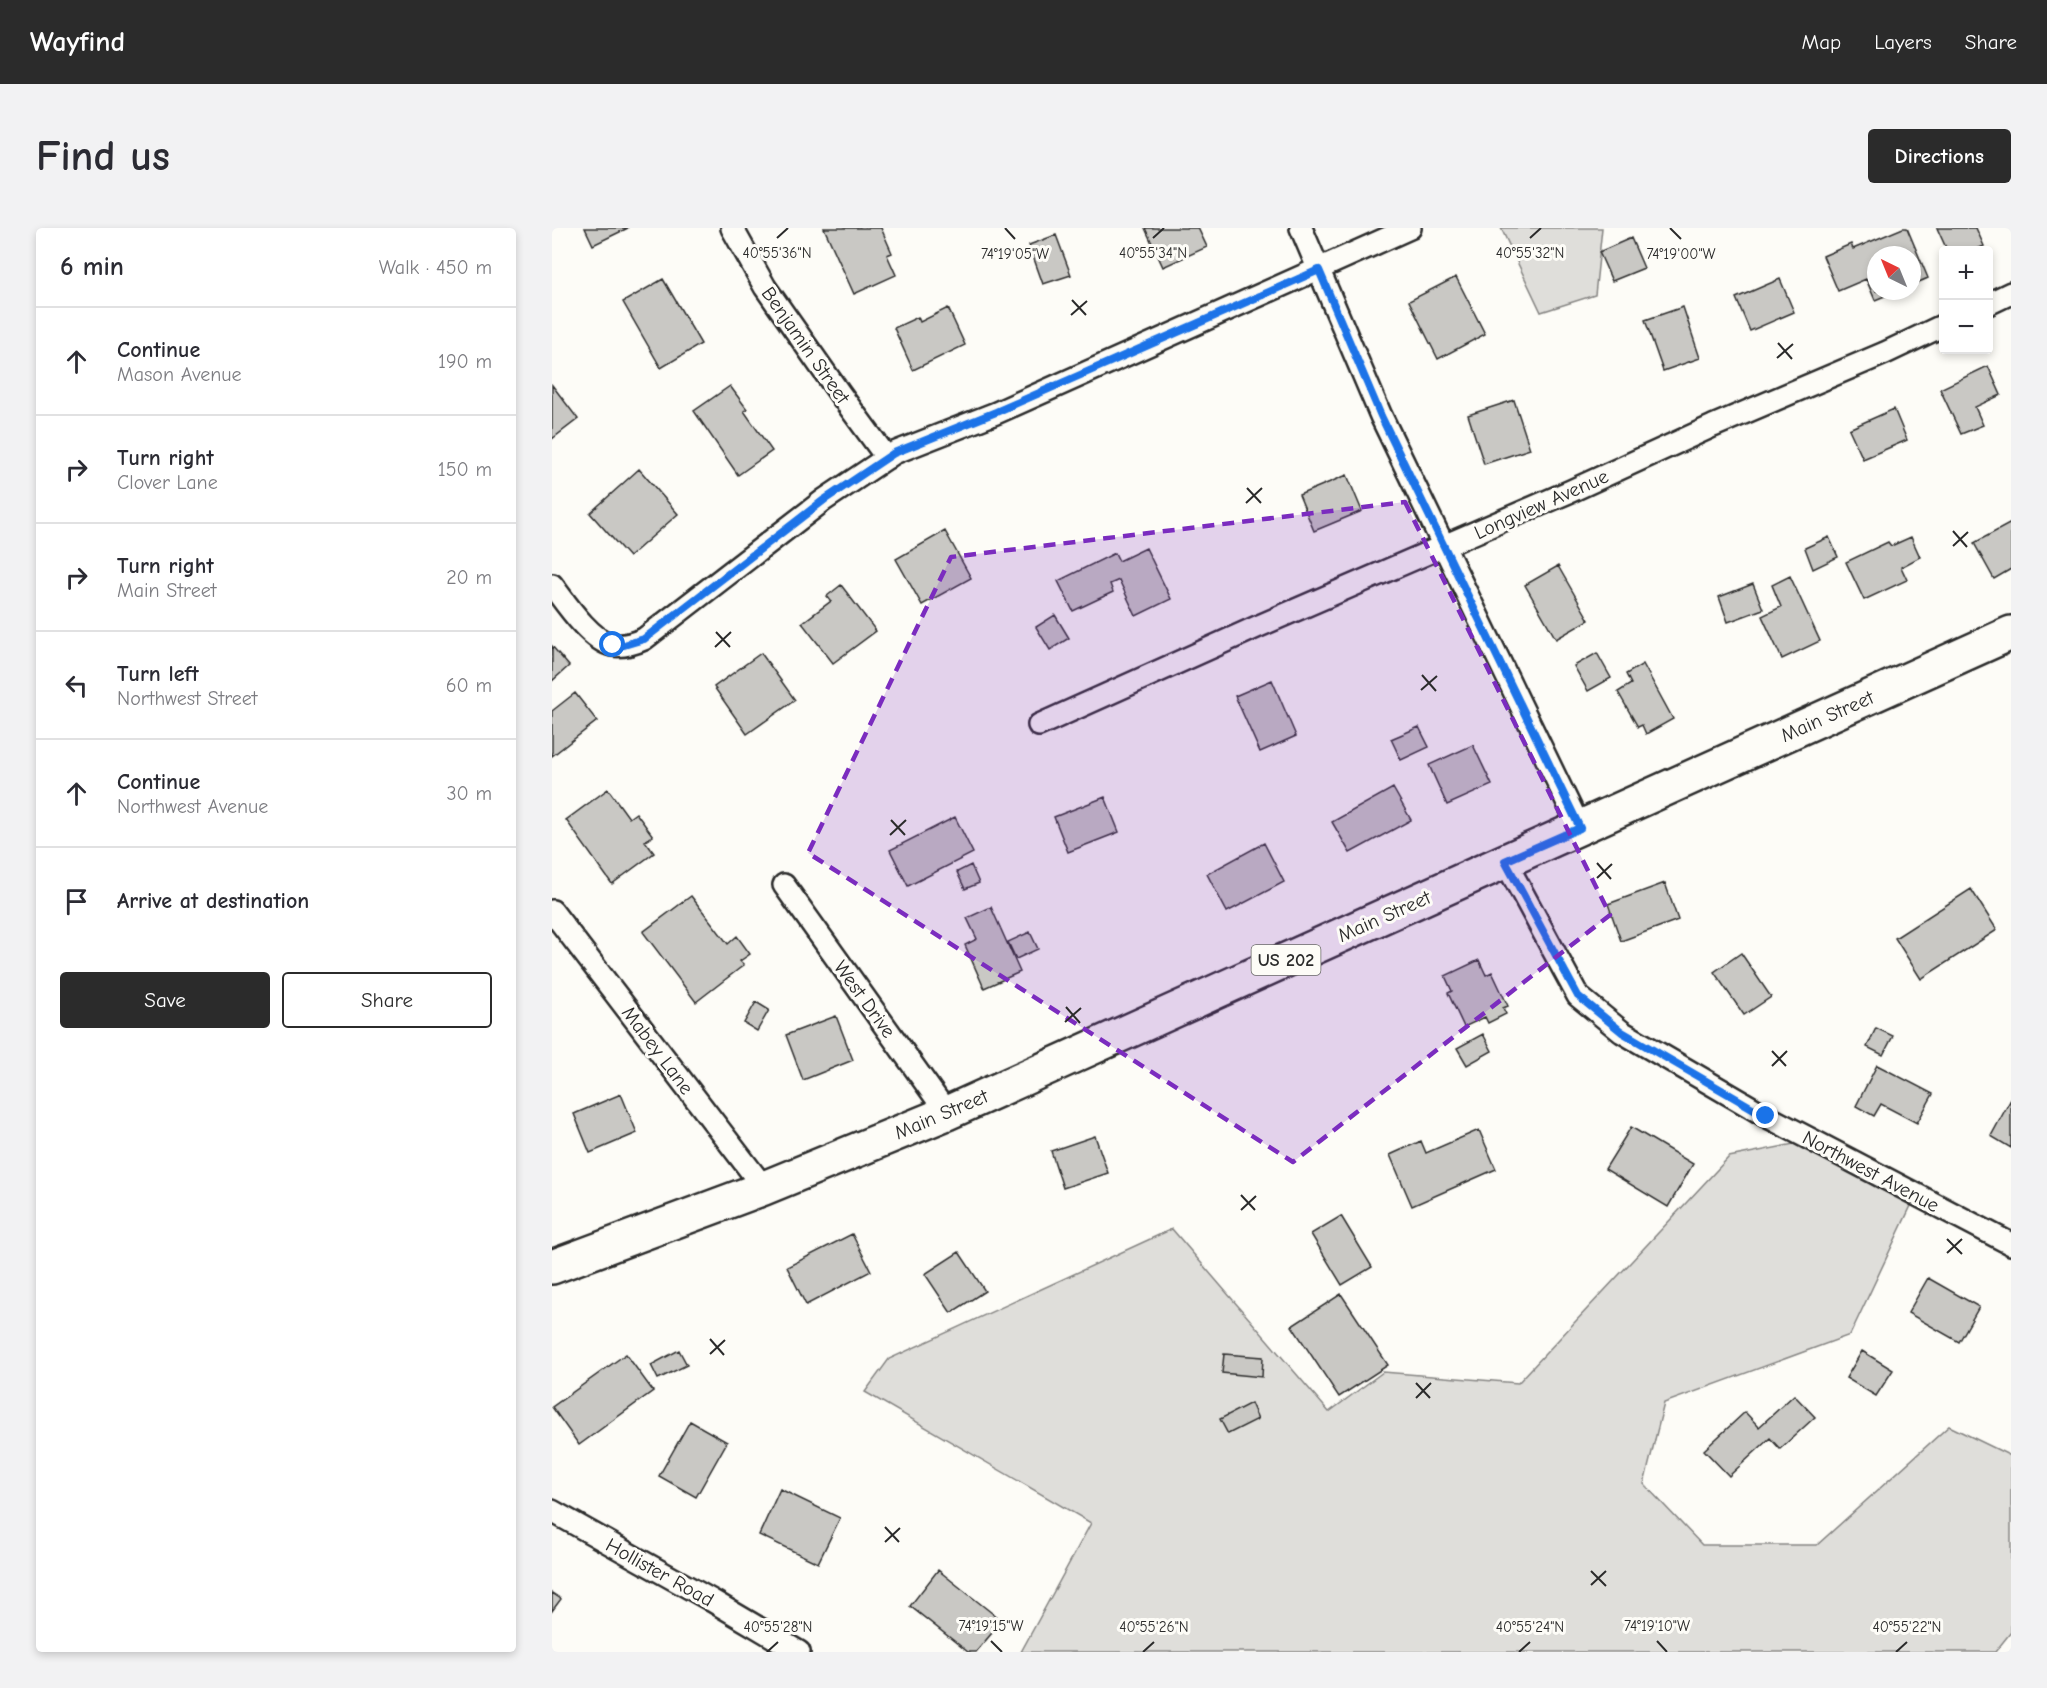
<!DOCTYPE html>
<html lang="en">
<head>
<meta charset="utf-8">
<style>
	body { margin:0; font-family:"Comic Neue",sans-serif; background:#f2f2f3; color:#2b2b33 }
	.controls { position:absolute; right:18px; top:18px; display:grid; overflow:hidden; border-radius:6px; box-shadow:0 3px 9px #0003 }
	.controls button { width:54px; height:54px; display:grid; place-items:center; padding:0; border:0; border-bottom:2px solid #e1e1e2; background:#fff; color:#2b2b33; font:30px sans-serif }
	.compass { position:absolute; left:1315px; top:18px; width:54px; height:54px; border-radius:50%; background:#fff; box-shadow:0 3px 9px #0003; rotate:317deg }
	.stop { position:absolute; width:18px; height:18px; margin:-14px; border:4px solid #1a73e8; border-radius:50%; background:#fff }
	.stop.end { background:#1a73e8; border-color:#fff; box-shadow:0 2px 6px #0008 }
	.list { margin:0; padding:0; list-style:none }
	h2 { display:flex; justify-content:space-between; align-items:center; height:78px; margin:0; padding:0 24px; font-size:26px }
	h2 small { font-size:20px; font-weight:400; color:#7c7c81 }
	.list li { display:grid; grid-template-columns:39px 1fr auto; gap:18px; align-items:center; box-sizing:border-box; height:108px; padding:0 24px; border-top:2px solid #e1e1e2 }
	.list b { display:block; font-size:22px; white-space:nowrap }
	.list p { margin:0; font-size:20px; white-space:nowrap; color:#7c7c81 }
	.list em { font-size:20px; font-style:normal; color:#7c7c81 }
	.actions { display:flex; gap:12px; padding:18px 24px }
	.actions a { flex:1; padding:14px 0; border:2px solid #2b2b2b; border-radius:6px; text-align:center; font-size:21px; color:#2b2b2b }
	.actions .main { background:#2b2b2b; color:#fff }
	.icon { flex:none; width:33px; height:33px; fill:none; stroke:currentColor; stroke-width:2; stroke-linecap:round; stroke-linejoin:round }
	.map { position:relative; flex:none; width:1459px; height:1424px; overflow:hidden; border-radius:6px }
	header { display:flex; align-items:center; gap:36px; box-sizing:border-box; height:84px; padding:0 30px; background:#2b2b2b; color:#fff }
	header strong { font-size:28px }
	nav { display:flex; gap:33px; margin-inline-start:auto; font-size:21px }
	.intro { display:flex; align-items:center; justify-content:space-between; box-sizing:border-box; height:144px; padding:0 36px }
	h1 { margin:0; font-size:42px }
	.button { padding:15px 27px; border-radius:6px; background:#2b2b2b; color:#fff; font-size:21px; font-weight:700 }
	main { display:flex; gap:36px; padding:0 36px }
	aside { flex:1; background:#fff; border-radius:6px; box-shadow:0 3px 9px #0003 }
	.map>svg:first-child { display:block }
	.green { fill:#dfdeda; stroke:#858482; stroke-width:1.5 }
	.building { fill:#c9c8c4; stroke:#2b2b2b; stroke-width:1.5 }
	.lines { fill:none; stroke-linecap:round; stroke-linejoin:round }
	.street-casing { stroke:#2b2b2b; stroke-width:26 }
	.primary-casing { stroke:#2b2b2b; stroke-width:38 }
	.street { stroke:#fdfcf7; stroke-width:21 }
	.primary { stroke:#fdfcf7; stroke-width:33 }
	.route { stroke:#1a73e8; stroke-width:8 }
	.marked { fill:#7b2cbf; fill-opacity:0.2; stroke:#7b2cbf; stroke-width:4.5; stroke-dasharray:12 8; stroke-linejoin:round }
	.ticks { fill:none; stroke:#2b2b2b; stroke-width:2 }
	.labels { text-anchor:middle; stroke-width:6; stroke-linejoin:round; paint-order:stroke }
	.shield { fill:#fdfcf7; stroke:#6a6a68; stroke-width:1.5 }
	.shield-label { font-size:18px; font-weight:bold; fill:#2b2b2b }
	.street-label { font-size:20px; fill:#2b2b2b; stroke:#fdfcf7 }
	.ticks-label { font-size:15px; text-anchor:middle; fill:#2b2b2b; stroke:#fdfcf7; stroke-width:6; stroke-linejoin:round; paint-order:stroke }
</style>
</head>
<body>
<header>
<strong>Wayfind</strong>
<nav><a>Map</a><a>Layers</a><a>Share</a></nav>
</header>
<div class="intro"><h1>Find us</h1><a class="button">Directions</a></div>
<main>
<aside>
<h2>6 min<small>Walk · 450 m</small></h2>
<ul class="list">
<li><svg class="icon" aria-label="ahead" viewBox="0 0 24 24"><path d="M12 20V5M6 11l6-6 6 6"/></svg><div><b>Continue</b><p>Mason Avenue</p></div><em>190 m</em></li>
<li><svg class="icon" aria-label="right" viewBox="0 0 24 24"><path d="M7 20v-9h11M14 6l5 5-5 5"/></svg><div><b>Turn right</b><p>Clover Lane</p></div><em>150 m</em></li>
<li><svg class="icon" aria-label="right" viewBox="0 0 24 24"><path d="M7 20v-9h11M14 6l5 5-5 5"/></svg><div><b>Turn right</b><p>Main Street</p></div><em>20 m</em></li>
<li><svg class="icon" aria-label="left" viewBox="0 0 24 24"><path d="M17 20v-9H6M10 6l-5 5 5 5"/></svg><div><b>Turn left</b><p>Northwest Street</p></div><em>60 m</em></li>
<li><svg class="icon" aria-label="ahead" viewBox="0 0 24 24"><path d="M12 20V5M6 11l6-6 6 6"/></svg><div><b>Continue</b><p>Northwest Avenue</p></div><em>30 m</em></li>
<li><svg class="icon" aria-label="arrive" viewBox="0 0 24 24"><path d="M6 21V4h12l-3 4 3 4H6"/></svg><div><b>Arrive at destination</b></div></li>
</ul>
<div class="actions"><a class="main">Save</a><a>Share</a></div>
</aside>
<div class="map">
<svg width="1459" height="1424" viewBox="0 0 1459 1424">
	<rect width="100%" height="100%" fill="#fdfcf7"/>
	<filter id="ink" filterUnits="userSpaceOnUse"><feTurbulence type="fractalNoise" baseFrequency=".0167" numOctaves="2"/><feDisplacementMap in="SourceGraphic" scale="12" xChannelSelector="R" yChannelSelector="G"/><feConvolveMatrix kernelMatrix="1 2 1 2 8 2 1 2 1" color-interpolation-filters="sRGB"/></filter>
	<g filter="url(#ink)">
		<path class="green" d="M949 0H1050L1043 67 989 84Z
			M1262 912 1365 965 1298 1107 1112 1175 1092 1256 1150 1317H1265L1397 1198 1459 1228V1404L1443 1424H469L539 1295 313 1164 337 1131 620 1001 777 1184 831 1144 966 1155 1177 929Z"/>
		<path class="building" d="M33 0H76L41 17Z
			M272 0H329L340 25 335 27 344 47 302 66Z
			M593 0H646L655 19 611 39Z
			M1351 0H1355L1376 50 1360 57V27H1324V63H1345L1323 72 1314 51 1286 63 1271 28 1299 16 1301 21Z
			M1385 0H1424L1432 18 1423 22H1395Z
			M504 7 519 47 491 56 477 17Z
			M1079 10 1092 40 1060 53 1047 24Z
			M904 49 933 106 886 131 857 73Z
			M111 51 149 116 109 140 71 74Z
			M1228 51 1242 84 1198 103 1184 70Z
			M1131 79 1148 130 1111 143 1093 92Z
			M396 80 413 117 361 142 342 100 366 89 368 94Z
			M1436 138 1449 167 1423 179 1431 197 1409 206 1388 161Z
			M0 157 26 191 0 211Z
			M178 158 195 181 192 183 220 223 186 247 142 183Z
			M962 172 978 221 932 236 916 187Z
			M1342 181 1355 212 1311 231 1297 201Z
			M87 241 126 286 77 329 38 285Z
			M795 247 810 283 762 303 747 267Z
			M1459 295V341L1442 351 1422 315Z
			M393 303 419 350 370 377 344 331Z
			M1277 309 1286 329 1261 341 1253 320Z
			M1359 309 1368 329 1349 339 1355 352 1312 372 1294 334 1336 314 1339 318Z
			M594 320 619 371 584 388 567 352 558 356 561 364 521 383 506 353 563 325 567 333Z
			M1006 338 1037 392 1004 411 973 357Z
			M1238 348 1268 413 1230 431 1210 388 1229 379 1220 357Z
			M1201 356 1211 381 1176 394 1167 369Z
			M289 357 324 403 281 435 250 395 279 373 275 368Z
			M503 387 517 410 498 422 484 399Z
			M0 418 17 438 0 453Z
			M209 425 243 472 195 506 162 459Z
			M1045 425 1059 450 1036 463 1022 438Z
			M1091 436 1121 491 1094 506 1090 497 1086 499 1066 464 1079 456 1074 446Z
			M720 452 744 508 708 524 683 468Z
			M23 465 45 493 0 528V483Z
			M867 499 877 519 849 532 839 511Z
			M921 517 940 557 895 577 877 537Z
			M841 560 859 592 798 625 780 594Z
			M56 561 77 590 84 585 101 608 93 613 102 625 60 656 14 592Z
			M553 569 567 604 516 624 502 589Z
			M403 589 421 625 356 658 338 622Z
			M712 615 732 654 675 684 655 646Z
			M419 637 427 655 413 661 405 644Z
			M1113 655 1126 692 1069 713 1056 676Z
			M1419 661 1445 702 1369 751 1343 710Z
			M139 668 176 716 185 708 198 726 188 733 192 737 144 774 91 704Z
			M439 679 468 744 432 760 413 717 425 711 415 690Z
			M478 704 486 721 464 731 456 714Z
			M1189 725 1219 769 1192 787 1162 744Z
			M927 732 934 747 940 744 956 778 951 780 954 786 936 795 933 789 912 799 896 765 900 763 893 748Z
			M204 774 217 782 205 803 192 795Z
			M284 788 301 832 251 852 234 807Z
			M1324 800 1341 808 1331 827 1315 819Z
			M931 806 940 823 915 837 905 820Z
			M1325 837 1381 866 1365 895 1329 876 1322 888 1304 878Z
			M69 866 85 905 38 925 22 886Z
			M1459 871V920L1439 908Z
			M1079 899 1141 936 1116 979 1053 941Z
			M927 902 944 941 860 978 838 927 869 913 874 925Z
			M543 908 556 945 511 960 499 923Z
			M789 988 820 1039 790 1057 759 1006Z
			M300 1006 319 1043 254 1077 235 1039Z
			M407 1024 433 1063 399 1085 373 1046Z
			M1376 1050 1427 1079 1407 1114 1356 1085Z
			M789 1066 836 1137 787 1169 740 1098Z
			M127 1122 135 1137 106 1151 99 1137Z
			M1310 1123 1341 1142 1324 1168 1294 1150Z
			M74 1126 101 1163 27 1217 0 1179Z
			M672 1126 711 1129 710 1149 670 1145Z
			M1242 1167 1263 1189 1228 1221 1218 1210 1177 1248 1152 1222 1193 1184 1207 1199Z
			M699 1175 706 1191 676 1206 668 1191Z
			M138 1193 175 1214 144 1269 107 1248Z
			M228 1261 288 1290 266 1335 207 1307Z
			M386 1342 450 1393 424 1424H416L358 1378Z
			M0 1365 9 1371 0 1383Z"/>
		<g class="lines">
			<g class="street-casing">
				<path id="street" d="M180 0 213 59 288 166 335 230
					M749 0 829 188 1028 600
					M1436 76 1459 65
					M0 357C13 374 38 412 60 417 71 419 83 415 92 411L272 272 342 225 444 185 858 0
					M487 497 707 398 1019 263 1161 198 1333 125 1392 97
					M953 633 1026 768 1070 804 1214 888 1459 1016
					M232 657 395 885
					M0 683 212 960
					M0 1283 159 1372 247 1424"/>
			</g>
			<g class="primary-casing">
				<path id="primary" d="M0 1039 212 960 395 885 1459 405"/>
			</g>
			<use href="#street" class="street"/>
			<use href="#primary" class="primary"/>
		</g>
	</g>
	<g class="lines" filter="url(#ink)">
		<path class="route" d="M61 417H72L92 411 272 272 342 225 444 184 767 42 829 188 1028 600 953 633 1026 768 1070 804 1214 888"/>
	</g>
	<path class="marked" d="M853 274 1058 687 741 934 256 625 399 329Z"/>
	<path class="ticks" d="M453 0 463 11M1118 0 1129 11M225 10 236 0M601 10 612 0M978 10 989 0M520 72 534 87M519 87 535 73M1226 115 1240 131M1225 130 1241 116M695 260 709 275M694 275 710 260M1401 303 1415 319M1401 318 1416 304M164 404 178 419M163 419 179 404M870 447 884 463M869 462 885 448M339 592 353 607M338 607 354 592M1045 635 1059 651M1045 650 1060 636M514 779 528 795M513 794 529 780M1220 823 1234 838M1220 838 1235 823M689 967 703 982M689 982 704 968M1395 1011 1410 1026M1395 1025 1410 1011M158 1111 172 1127M158 1126 173 1112M864 1155 878 1170M864 1170 879 1155M333 1299 347 1314M333 1314 348 1300M1039 1343 1054 1358M1039 1357 1054 1343M439 1413 450 1424M1105 1413 1115 1424M215 1424 226 1414M591 1424 602 1414M967 1424 978 1414M1344 1424 1355 1414"/>
	<g class="labels">
		<rect class="shield" x="699.5" y="717" width="69" height="30" rx="4.5"/>
		<g class="shield-label">
			<text x="734" y="738">US 202</text>
		</g>
		<g class="street-label">
			<text transform="translate(254 117) rotate(55)" y="7">Benjamin Street</text>
			<text transform="translate(989 276) rotate(-24)" y="7">Longview Avenue</text>
			<text transform="translate(1275 488) rotate(-24)" y="7">Main Street</text>
			<text transform="translate(832 688) rotate(-24)" y="7">Main Street</text>
			<text transform="translate(313 771) rotate(54)" y="7">West Drive</text>
			<text transform="translate(106 822) rotate(53)" y="7">Mabey Lane</text>
			<text transform="translate(389 886) rotate(-23)" y="7">Main Street</text>
			<text transform="translate(1319 943) rotate(28)" y="7">Northwest Avenue</text>
			<text transform="translate(108 1344) rotate(29)" y="7">Hollister Road</text>
		</g>
	</g>
	<g class="ticks-label">
		<text x="225" y="30">40°55'36"N</text>
		<text x="601" y="30">40°55'34"N</text>
		<text x="978" y="30">40°55'32"N</text>
		<text x="463" y="31">74°19'05"W</text>
		<text x="1129" y="31">74°19'00"W</text>
		<text x="439" y="1403">74°19'15"W</text>
		<text x="1105" y="1403">74°19'10"W</text>
		<text x="226" y="1404">40°55'28"N</text>
		<text x="602" y="1404">40°55'26"N</text>
		<text x="978" y="1404">40°55'24"N</text>
		<text x="1355" y="1404">40°55'22"N</text>
	</g>
</svg>
<div class="controls">
<button>+</button>
<button>−</button>
</div>
<svg class="compass" viewBox="-18 -18 36 36"><path d="M0-13l5 13h-10z" fill="#e53935"/><path d="M0 13l5-13h-10z" fill="#7c7c81"/></svg>
<div class="stop" style="left:61px;top:417px"></div>
<div class="stop end" style="left:1214px;top:888px"></div>
</div>
</main>
</body>
</html>
